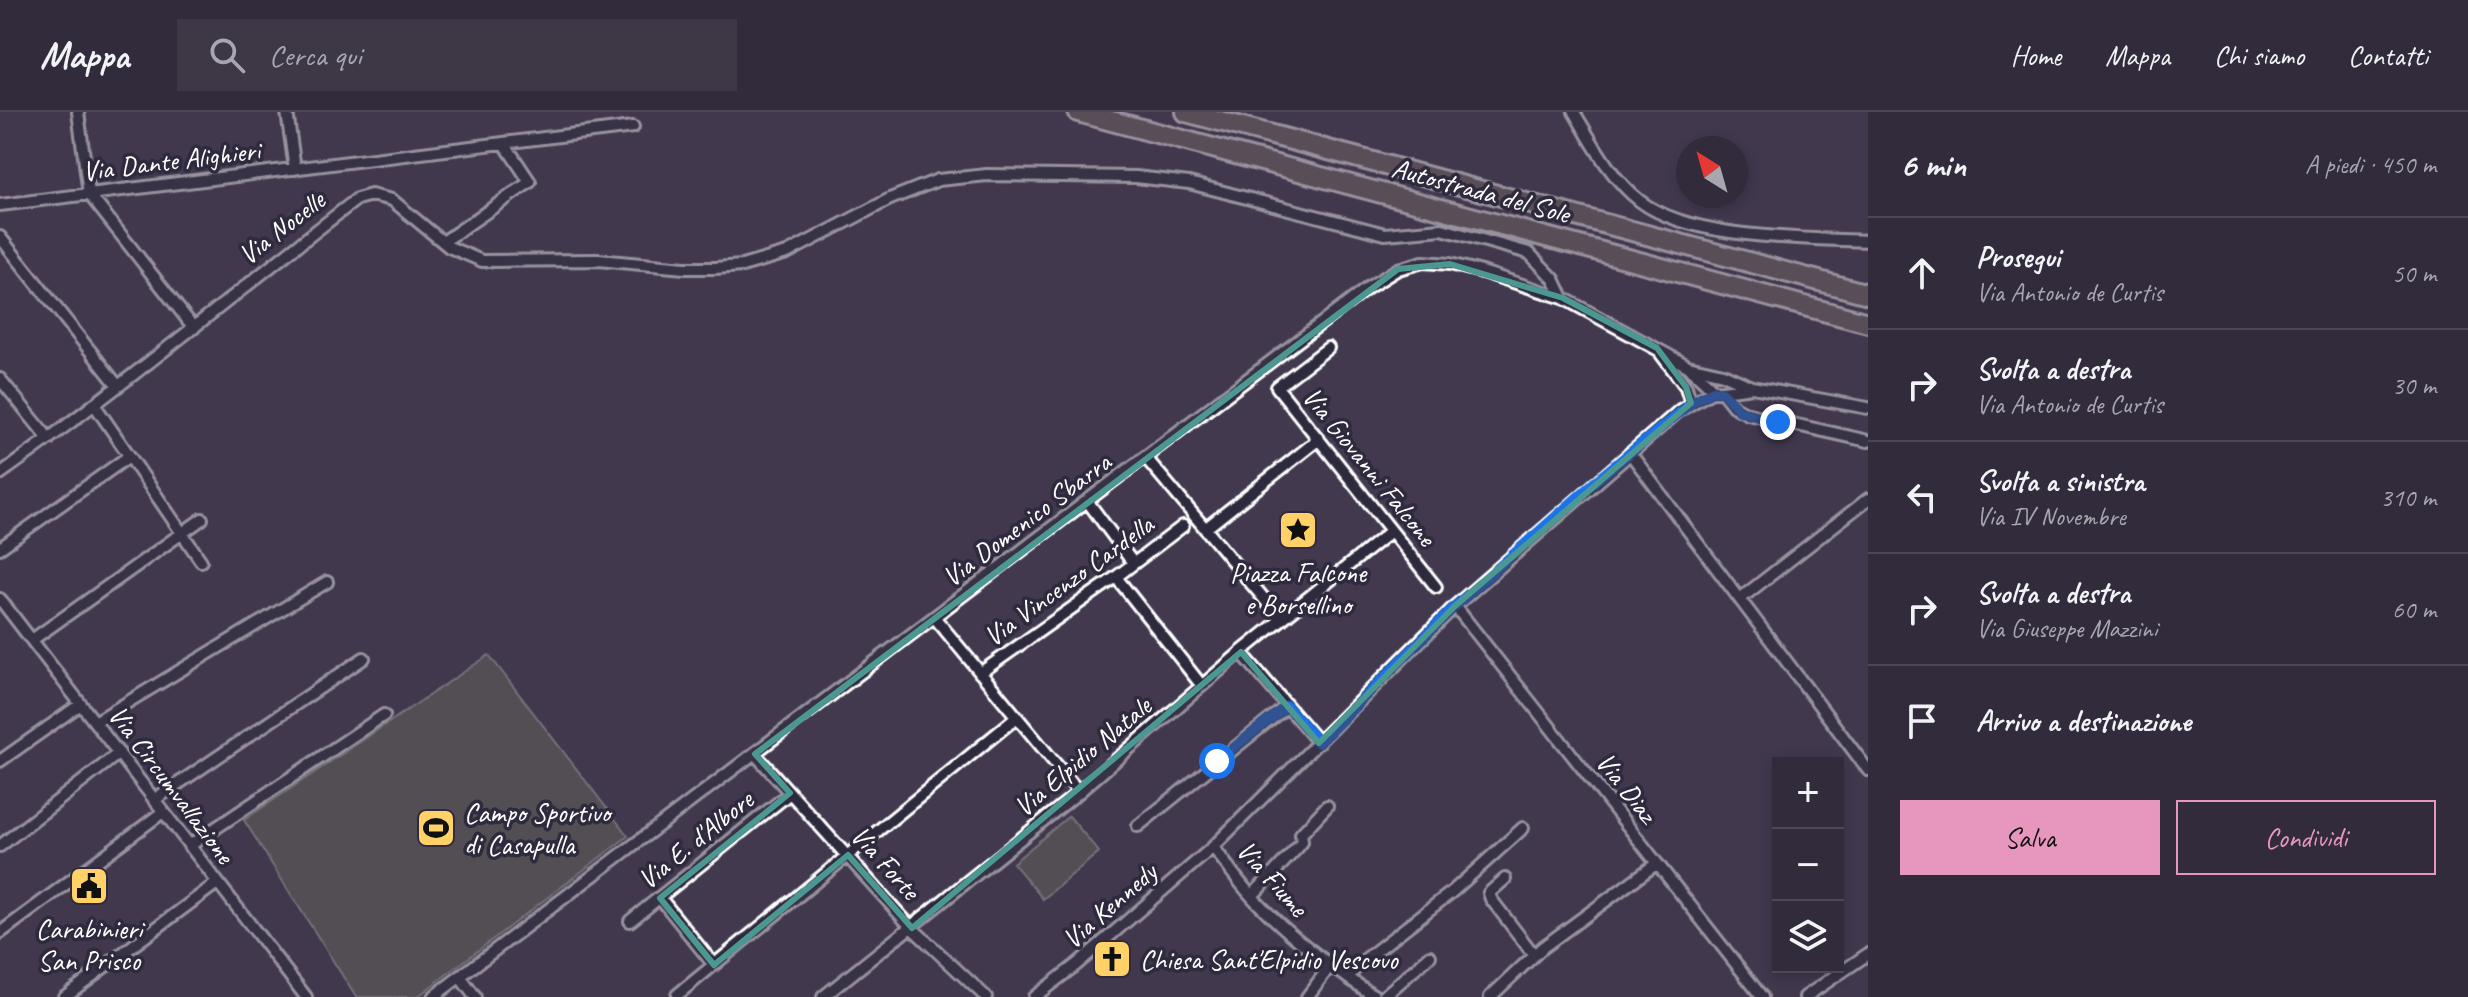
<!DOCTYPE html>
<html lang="it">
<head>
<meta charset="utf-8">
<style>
	body { margin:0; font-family:Caveat,sans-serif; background:#3d3746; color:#f1f3f6 }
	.controls { position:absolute; right:24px; bottom:24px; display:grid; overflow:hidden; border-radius:0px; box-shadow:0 4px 12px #0003 }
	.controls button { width:72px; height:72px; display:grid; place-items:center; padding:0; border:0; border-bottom:2px solid #4d4755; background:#322b3b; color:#f1f3f6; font:40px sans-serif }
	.compass { position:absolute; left:1676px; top:24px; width:72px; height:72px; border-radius:50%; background:#322b3b; box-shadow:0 4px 12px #0003; rotate:323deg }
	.stop { position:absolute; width:24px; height:24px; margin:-18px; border:6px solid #1a73e8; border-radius:50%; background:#fff }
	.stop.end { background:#1a73e8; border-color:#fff; box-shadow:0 2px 8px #0008 }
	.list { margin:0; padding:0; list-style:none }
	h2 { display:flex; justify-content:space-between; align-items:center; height:104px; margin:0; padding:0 32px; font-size:34px }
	h2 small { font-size:26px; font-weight:400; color:#a8a7af }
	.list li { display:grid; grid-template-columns:52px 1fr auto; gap:24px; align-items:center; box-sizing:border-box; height:112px; padding:0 32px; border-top:2px solid #4d4755 }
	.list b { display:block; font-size:30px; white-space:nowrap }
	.list p { margin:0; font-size:26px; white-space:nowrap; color:#a8a7af }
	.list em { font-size:26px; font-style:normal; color:#a8a7af }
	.actions { display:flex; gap:16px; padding:24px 32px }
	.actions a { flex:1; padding:18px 0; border:2px solid #e797bd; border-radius:0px; text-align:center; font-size:28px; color:#e797bd }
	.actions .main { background:#e797bd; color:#111 }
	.icon { flex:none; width:44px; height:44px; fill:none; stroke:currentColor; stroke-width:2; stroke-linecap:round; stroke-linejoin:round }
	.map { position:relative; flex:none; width:1868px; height:885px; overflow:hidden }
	header { display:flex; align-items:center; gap:48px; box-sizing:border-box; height:112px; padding:0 40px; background:#322b3b; border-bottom:2px solid #4d4755 }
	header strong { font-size:38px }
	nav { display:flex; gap:44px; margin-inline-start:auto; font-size:28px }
	.search { width:560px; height:72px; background:#3d3746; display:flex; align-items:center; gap:20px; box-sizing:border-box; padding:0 28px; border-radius:0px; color:#a8a7af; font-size:30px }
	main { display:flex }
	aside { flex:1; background:#322b3b }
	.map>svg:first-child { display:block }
	.green { fill:#67695a; stroke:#b3b4ac; stroke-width:2 }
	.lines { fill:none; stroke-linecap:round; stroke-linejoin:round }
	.street-casing { stroke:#fff; stroke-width:16 }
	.highway-casing { stroke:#fff; stroke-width:24 }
	.street { stroke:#2f2a3d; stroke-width:10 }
	.highway { stroke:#766964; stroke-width:18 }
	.route { stroke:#1a73e8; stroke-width:10 }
	.marked { fill:none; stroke:#4b9892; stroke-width:6; stroke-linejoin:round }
	.labels { text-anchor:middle; stroke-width:7; stroke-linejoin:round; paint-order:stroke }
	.street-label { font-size:28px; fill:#fff; stroke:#2f2a3d }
	.poi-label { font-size:28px; fill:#fff; stroke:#2f2a3d }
</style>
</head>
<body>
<header>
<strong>Mappa</strong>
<div class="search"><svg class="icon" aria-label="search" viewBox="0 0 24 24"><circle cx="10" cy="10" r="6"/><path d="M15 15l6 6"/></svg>Cerca qui</div>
<nav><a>Home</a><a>Mappa</a><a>Chi siamo</a><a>Contatti</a></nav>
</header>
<main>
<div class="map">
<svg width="1868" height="885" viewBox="0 0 1868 885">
	<rect width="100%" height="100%" fill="#42394f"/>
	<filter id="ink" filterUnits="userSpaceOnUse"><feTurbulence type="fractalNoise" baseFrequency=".0125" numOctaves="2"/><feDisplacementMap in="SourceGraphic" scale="16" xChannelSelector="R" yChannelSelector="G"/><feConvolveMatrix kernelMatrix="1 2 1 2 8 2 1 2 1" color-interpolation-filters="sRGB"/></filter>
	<g filter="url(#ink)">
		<path class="green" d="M489 543 628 724 417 885H356L244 708Z
			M1069 704 1099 740 1043 787 1013 751Z"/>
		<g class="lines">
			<g class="street-casing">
				<path id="street" d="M78 0 89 82 194 216
					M287 0 295 57
					M1574 0C1592 30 1611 67 1640 89 1691 128 1805 126 1868 129
					M0 93 633 15
					M0 125 118 274
					M443 130 530 70 504 31
					M1328 236 1277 275 1436 475
					M1661 242 1686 275 1691 291
					M1690 256 1716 280 1752 275 1868 296
					M0 267 49 327
					M1722 280 1733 294 1748 302 1868 329
					M94 292 201 449
					M1630 341 1868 658
					M1146 346 1281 507
					M0 362C122 275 238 179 357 87L371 83 392 88 449 135 482 149 598 148 685 156H715L742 154 787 141 890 87 938 68 987 63 1136 65 1189 71 1385 122 1442 117 1529 141 1554 167 1563 186
					M1088 390 1133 451
					M1205 417 1319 327
					M0 436 128 345
					M1116 465 1202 574
					M0 487 306 885
					M1740 487 1868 387
					M1455 494 1762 885
					M935 506 1079 680
					M32 528 202 407
					M1241 540 1319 631
					M980 561 1116 465 1183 414
					M95 610 327 470
					M755 642 912 816 986 885
					M0 649 81 592
					M154 688 364 546
					M1138 714 1287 594
					M0 734 119 641
					M189 734 384 603
					M1213 735C1227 753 1240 772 1255 788 1291 826 1333 856 1376 885
					M1505 767 1489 781 1491 787 1534 843
					M1252 784 1298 735 1302 730 1301 722 1327 694
					M660 786 714 853
					M630 809 790 681
					M0 821 163 700
					M460 865 475 885
					M1348 866 1358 853 1453 779 1523 716
					M677 883 1017 605
					M64 885 217 771
					M433 885 1369 175 1398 157 1423 150 1450 152 1482 160 1563 186 1688 254 1723 262 1752 275
					M823 885 1079 680 1241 540 1391 419
					M1034 885 1076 853 1213 735 1455 494 1680 298 1713 279
					M1307 885 1330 854
					M1383 885 1430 844
					M1490 885 1543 835 1656 752
					M1805 885 1868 842"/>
			</g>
			<g class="highway-casing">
				<path id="highway" d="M1078 0 1868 211
					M1186 0 1868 182"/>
			</g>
			<use href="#street" class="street"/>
			<use href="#highway" class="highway"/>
		</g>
	</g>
	<g class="lines" filter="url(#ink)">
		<path class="route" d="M1217 649 1287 594 1319 631 1455 494 1599 366 1695 288 1713 279 1722 280 1740 299 1778 310"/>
	</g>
	<path d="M0 0H1868V885H0ZM1450 152 1563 186 1657 236 1686 275 1691 291 1455 494 1319 631 1241 540 912 816 848 743 714 853 660 786 790 681 755 642 1398 157Z" fill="#42394f" fill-opacity=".55" fill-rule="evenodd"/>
	<path class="marked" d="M1450 152 1563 186 1657 236 1686 275 1691 291 1455 494 1319 631 1241 540 912 816 848 743 714 853 660 786 790 681 755 642 1398 157Z"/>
	<defs>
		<g id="sight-square" transform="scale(2)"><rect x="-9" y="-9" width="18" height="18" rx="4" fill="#ffd166" stroke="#2f2a3d"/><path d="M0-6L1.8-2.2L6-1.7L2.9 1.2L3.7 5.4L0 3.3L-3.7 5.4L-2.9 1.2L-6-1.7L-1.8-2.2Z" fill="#111"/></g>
		<g id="stadium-square" transform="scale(2)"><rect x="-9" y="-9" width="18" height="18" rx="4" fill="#ffd166" stroke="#2f2a3d"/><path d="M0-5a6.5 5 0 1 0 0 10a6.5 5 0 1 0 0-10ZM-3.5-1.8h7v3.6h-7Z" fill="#111"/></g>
		<g id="civic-square" transform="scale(2)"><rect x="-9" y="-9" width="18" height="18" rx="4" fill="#ffd166" stroke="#2f2a3d"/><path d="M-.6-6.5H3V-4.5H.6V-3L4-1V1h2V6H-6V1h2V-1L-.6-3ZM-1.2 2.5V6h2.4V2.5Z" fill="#111"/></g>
		<g id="church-square" transform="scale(2)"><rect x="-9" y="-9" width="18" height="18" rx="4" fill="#ffd166" stroke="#2f2a3d"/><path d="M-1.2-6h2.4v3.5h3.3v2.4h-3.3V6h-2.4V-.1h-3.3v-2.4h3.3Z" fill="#111"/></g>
	</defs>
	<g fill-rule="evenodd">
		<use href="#sight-square" x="1298" y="418"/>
		<use href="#stadium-square" x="436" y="716"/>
		<use href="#civic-square" x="89" y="774"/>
		<use href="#church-square" x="1112" y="847"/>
	</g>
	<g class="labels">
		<g class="street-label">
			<text transform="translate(171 48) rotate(-7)" y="10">Via Dante Alighieri</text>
			<text transform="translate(1481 78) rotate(15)" y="10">Autostrada del Sole</text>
			<text transform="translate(281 115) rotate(-38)" y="10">Via Nocelle</text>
			<text transform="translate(1370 354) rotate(51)" y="10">Via Giovanni Falcone</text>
			<text transform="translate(1026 407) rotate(-37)" y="10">Via Domenico Sbarra</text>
			<text transform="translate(1068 468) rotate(-36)" y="10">Via Vincenzo Cardella</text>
			<text transform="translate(1082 644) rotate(-40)" y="10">Via Elpidio Natale</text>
			<text transform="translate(172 672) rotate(53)" y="10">Via Circumvallazione</text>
			<text transform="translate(1627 675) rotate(52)" y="10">Via Diaz</text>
			<text transform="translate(695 727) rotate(-39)" y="10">Via E. d'Albore</text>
			<text transform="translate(886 750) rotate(48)" y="10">Via Forte</text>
			<text transform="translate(1273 766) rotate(48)" y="10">Via Fiume</text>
			<text transform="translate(1109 793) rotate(-41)" y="10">Via Kennedy</text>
		</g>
		<g class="poi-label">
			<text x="1298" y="470">Piazza Falcone<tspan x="1298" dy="32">e Borsellino</tspan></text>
			<text x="464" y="710" text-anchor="start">Campo Sportivo<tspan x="464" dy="32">di Casapulla</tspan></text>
			<text x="89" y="826">Carabinieri<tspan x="89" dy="32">San Prisco</tspan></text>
			<text x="1140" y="857" text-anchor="start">Chiesa Sant'Elpidio Vescovo</text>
		</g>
	</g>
</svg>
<div class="controls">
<button>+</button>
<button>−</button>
<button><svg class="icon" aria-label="layers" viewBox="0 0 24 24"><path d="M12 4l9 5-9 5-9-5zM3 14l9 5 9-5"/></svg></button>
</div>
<svg class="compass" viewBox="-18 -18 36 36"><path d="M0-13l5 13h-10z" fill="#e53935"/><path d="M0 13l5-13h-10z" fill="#a8a7af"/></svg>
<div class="stop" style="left:1217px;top:649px"></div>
<div class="stop end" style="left:1778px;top:310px"></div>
</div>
<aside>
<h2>6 min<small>A piedi · 450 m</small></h2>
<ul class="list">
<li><svg class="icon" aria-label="ahead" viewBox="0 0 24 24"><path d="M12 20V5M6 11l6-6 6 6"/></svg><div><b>Prosegui</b><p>Via Antonio de Curtis</p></div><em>50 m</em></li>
<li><svg class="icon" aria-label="right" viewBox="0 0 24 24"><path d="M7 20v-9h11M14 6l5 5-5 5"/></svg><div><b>Svolta a destra</b><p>Via Antonio de Curtis</p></div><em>30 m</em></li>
<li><svg class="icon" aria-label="left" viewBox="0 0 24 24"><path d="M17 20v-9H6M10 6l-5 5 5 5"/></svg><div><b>Svolta a sinistra</b><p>Via IV Novembre</p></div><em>310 m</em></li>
<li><svg class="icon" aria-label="right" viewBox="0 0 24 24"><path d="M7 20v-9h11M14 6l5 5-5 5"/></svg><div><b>Svolta a destra</b><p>Via Giuseppe Mazzini</p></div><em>60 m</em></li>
<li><svg class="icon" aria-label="arrive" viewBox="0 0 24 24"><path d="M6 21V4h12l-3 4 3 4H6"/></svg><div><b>Arrivo a destinazione</b></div></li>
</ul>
<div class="actions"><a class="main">Salva</a><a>Condividi</a></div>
</aside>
</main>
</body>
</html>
